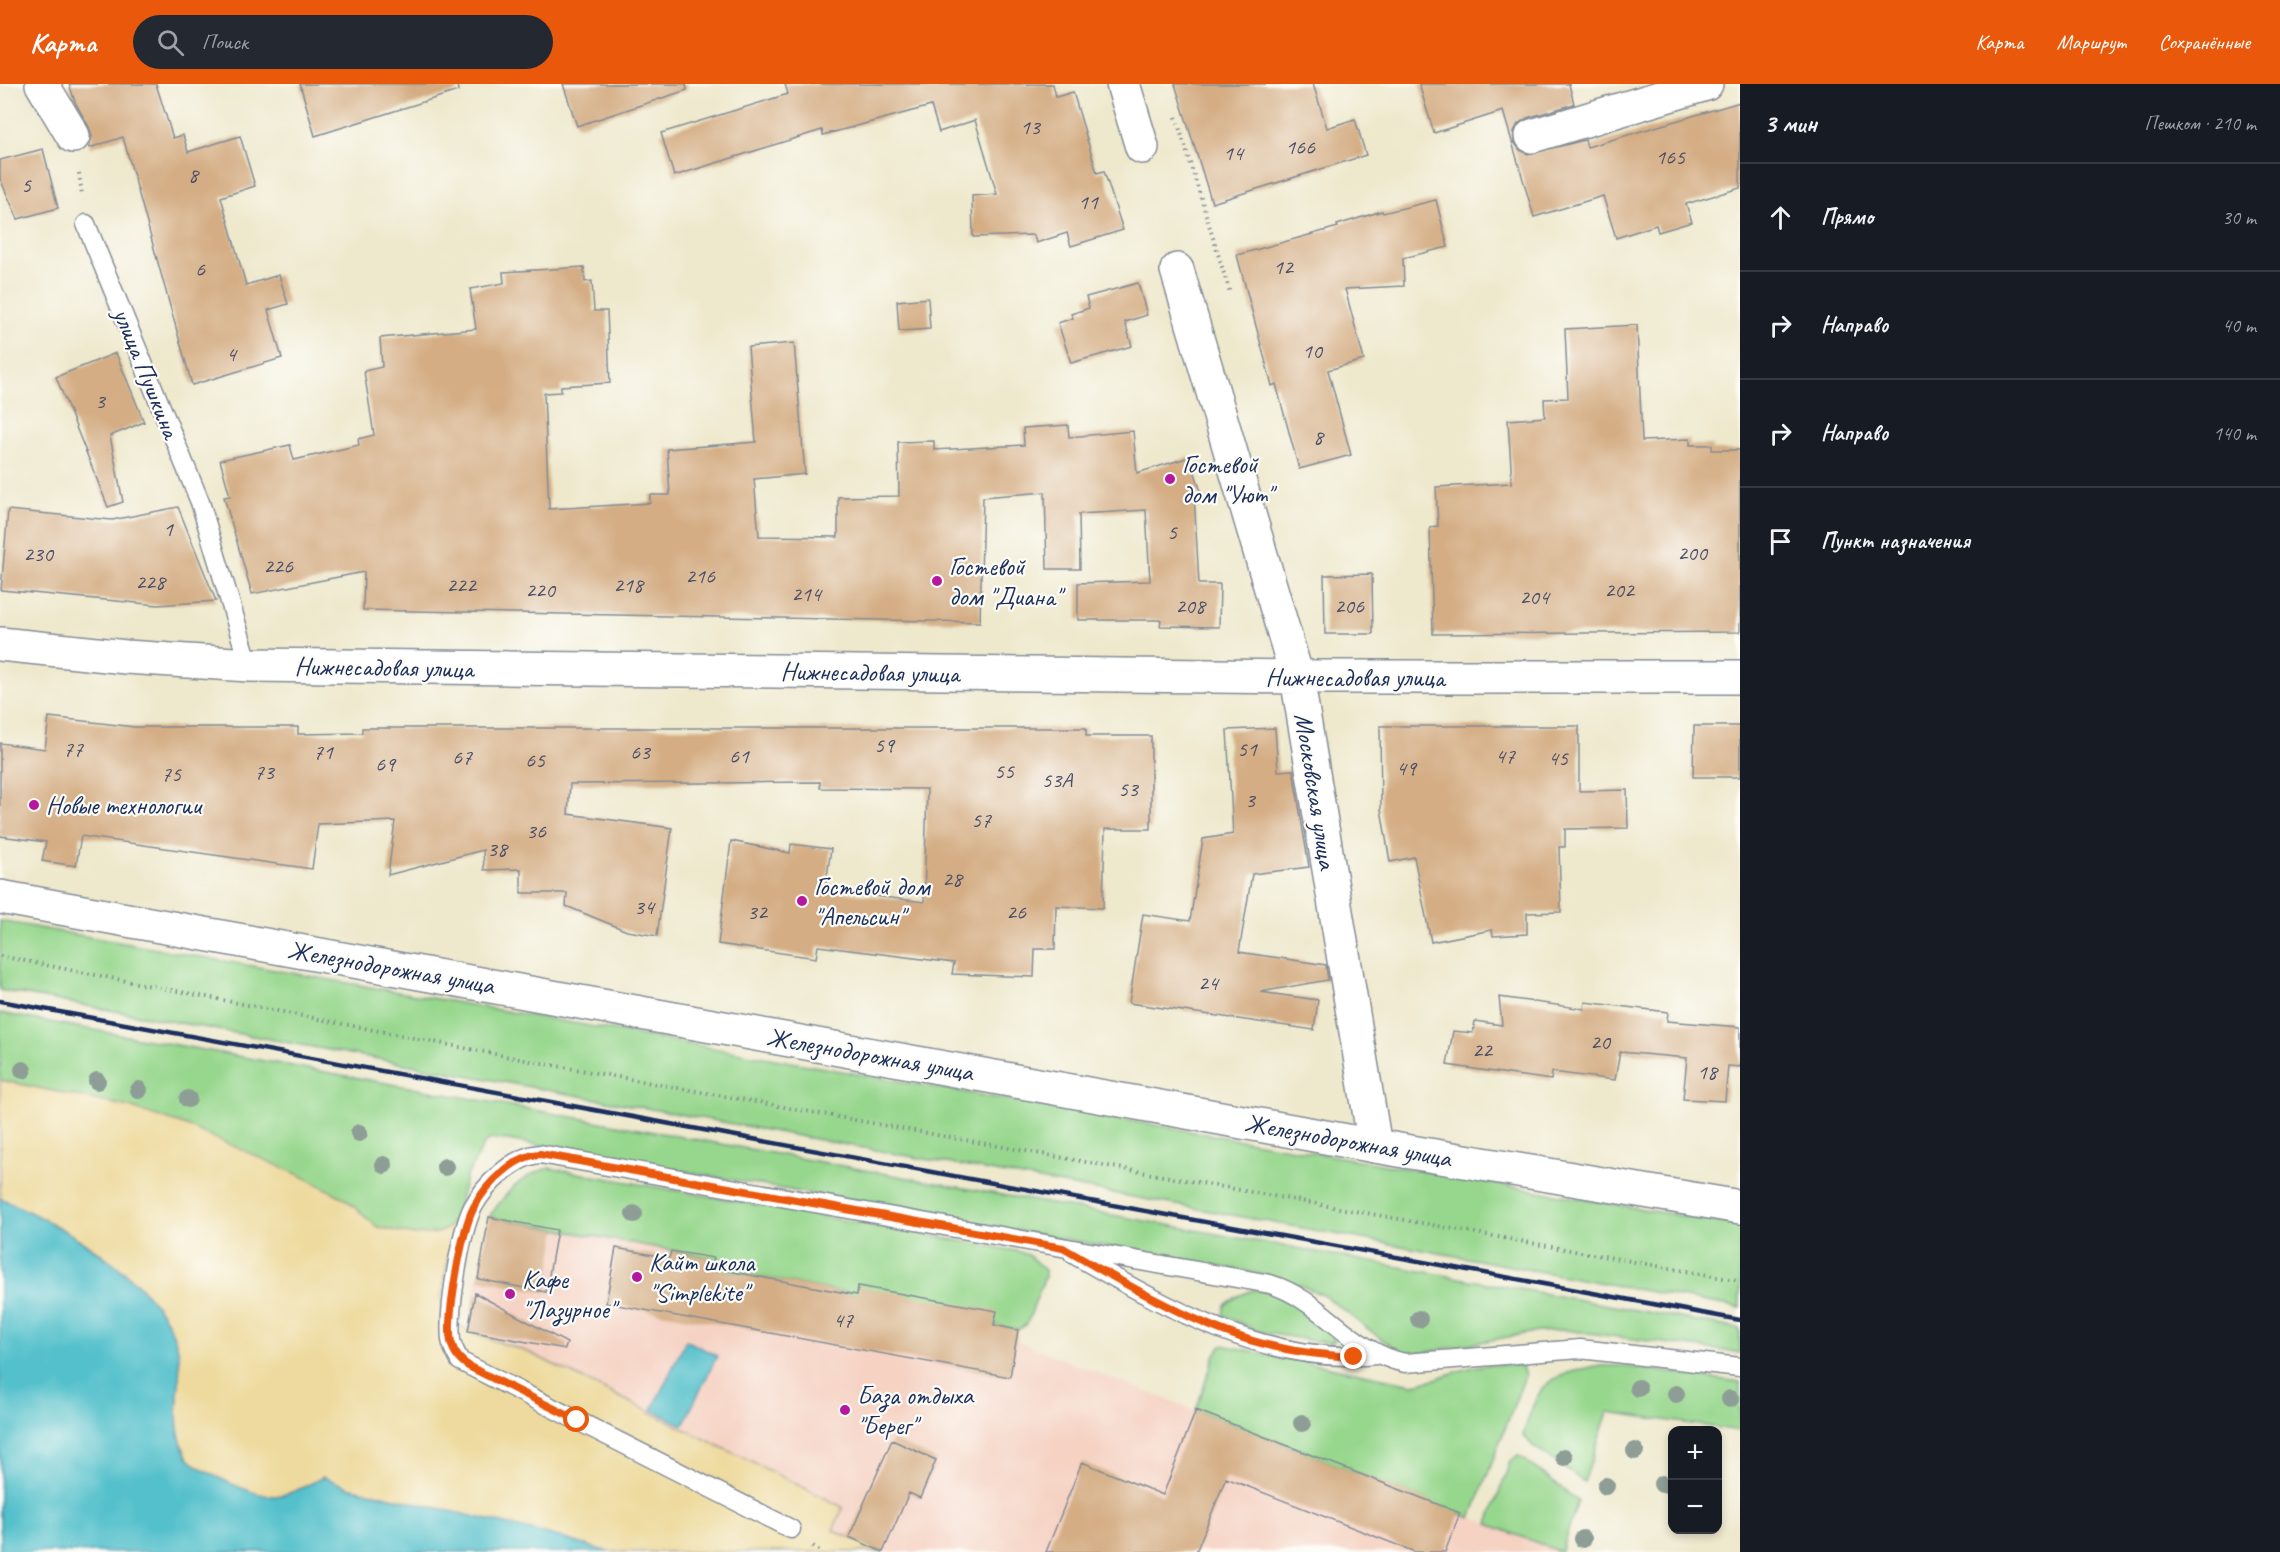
<!DOCTYPE html>
<html lang="ru">
<head>
<meta charset="utf-8">
<style>
	body { margin:0; font-family:Caveat,sans-serif; background:#242831; color:#f1f3f6 }
	.controls { position:absolute; right:18px; bottom:18px; display:grid; overflow:hidden; border-radius:12px; box-shadow:0 3px 9px #0003 }
	.controls button { width:54px; height:54px; display:grid; place-items:center; padding:0; border:0; border-bottom:2px solid #363941; background:#171b24; color:#f1f3f6; font:30px sans-serif }
	.stop { position:absolute; width:18px; height:18px; margin:-14px; border:4px solid #ea580c; border-radius:50%; background:#fff }
	.stop.end { background:#ea580c; border-color:#fff; box-shadow:0 2px 6px #0008 }
	.list { margin:0; padding:0; list-style:none }
	h2 { display:flex; justify-content:space-between; align-items:center; height:78px; margin:0; padding:0 24px; font-size:26px }
	h2 small { font-size:20px; font-weight:400; color:#9ea1a6 }
	.list li { display:grid; grid-template-columns:39px 1fr auto; gap:18px; align-items:center; box-sizing:border-box; height:108px; padding:0 24px; border-top:2px solid #363941 }
	.list b { display:block; font-size:22px; white-space:nowrap }
	.list em { font-size:20px; font-style:normal; color:#9ea1a6 }
	.icon { flex:none; width:33px; height:33px; fill:none; stroke:currentColor; stroke-width:2; stroke-linecap:round; stroke-linejoin:round }
	.map { position:relative; flex:none; width:1740px; height:1468px; overflow:hidden }
	header { display:flex; align-items:center; gap:36px; box-sizing:border-box; height:84px; padding:0 30px; background:#ea580c; color:#fff }
	header strong { font-size:28px }
	nav { display:flex; gap:33px; margin-inline-start:auto; font-size:21px }
	.search { width:420px; height:54px; background:#242831; display:flex; align-items:center; gap:15px; box-sizing:border-box; padding:0 21px; border-radius:33px; color:#9ea1a6; font-size:22px }
	main { display:flex }
	aside { flex:1; background:#171b24 }
	.map>svg:first-child { display:block }
	.built { fill:#f5d2c2 }
	.green { fill:#97d78d; stroke:#598376; stroke-width:1.5 }
	.sand { fill:#eeda9e; stroke:#84847e; stroke-width:1.5 }
	.water { fill:#53c0cb; stroke:#377894; stroke-width:1.5 }
	.building { fill:#d4ad84 }
	.lines { fill:none; stroke-linecap:round; stroke-linejoin:round }
	.service-casing { stroke:#848c95; stroke-width:21 }
	.minor-casing { stroke:#848c95; stroke-width:36 }
	.secondary-casing { stroke:#848c95; stroke-width:36 }
	.path { stroke:#848c95; stroke-width:4; stroke-dasharray:1.5 4.5; stroke-linecap:butt }
	.service { stroke:#fff; stroke-width:18 }
	.minor { stroke:#fff; stroke-width:33 }
	.secondary { stroke:#fff; stroke-width:33 }
	.rail { stroke:#1b2f5e; stroke-width:4.5 }
	.tree { fill:#8e9e97 }
	.route { stroke:#ea580c; stroke-width:8 }
	.poi-dot { fill:#b5179e; stroke:#fdfcf7; stroke-width:2 }
	.labels { text-anchor:middle; stroke-width:4.5; stroke-linejoin:round; paint-order:stroke }
	.number-label { font-size:22px; fill:#494e68 }
	.street-label { font-size:26px; fill:#1b2f5e; stroke:#fdfcf7 }
	.poi-label { font-size:26px; fill:#1b2f5e; stroke:#fdfcf7; text-anchor:start }
</style>
</head>
<body>
<header>
<strong>Карта</strong>
<div class="search"><svg class="icon" aria-label="search" viewBox="0 0 24 24"><circle cx="10" cy="10" r="6"/><path d="M15 15l6 6"/></svg>Поиск</div>
<nav><a>Карта</a><a>Маршрут</a><a>Сохранённые</a></nav>
</header>
<main>
<div class="map">
<svg width="1740" height="1468" viewBox="0 0 1740 1468">
	<rect width="100%" height="100%" fill="#fdfcf7"/>
	<filter id="ink" filterUnits="userSpaceOnUse"><feTurbulence type="fractalNoise" baseFrequency=".0167" numOctaves="2"/><feDisplacementMap in="SourceGraphic" scale="12" xChannelSelector="R" yChannelSelector="G"/><feConvolveMatrix kernelMatrix="1 2 1 2 8 2 1 2 1" color-interpolation-filters="sRGB"/></filter>
	<filter id="wash" filterUnits="userSpaceOnUse"><feTurbulence type="fractalNoise" baseFrequency=".008" numOctaves="4" result="noise"/><feDisplacementMap in="SourceGraphic" scale="24" xChannelSelector="R" yChannelSelector="G"/><feGaussianBlur stdDeviation="1.35" result="paint"/><feColorMatrix in="noise" values="0 0 0 0 0 0 0 0 0 0 0 0 0 0 0 0 0 1.4 0 .05"/><feComposite in="paint" operator="in"/></filter>
	<g filter="url(#wash)">
		<rect width="100%" height="100%" fill="#eee8cc"/>
		<path class="built" d="M489 1133 714 1174 712 1184 857 1210 1018 1246 1016 1257 1560 1468H883L832 1446 842 1422 530 1269 468 1247Z"/>
		<path class="green" d="M0 837 875 993 1740 1142V1224L0 906Z
			M0 929 1740 1245V1269L1565 1246 1529 1249 1422 1269 1403 1268 1381 1255 1325 1212 1302 1202 1262 1190 508 1056 491 1055 484 1060 466 1094 455 1134 448 1144 438 1149 414 1151 377 1143 344 1114 129 1023 0 996Z
			M549 1084 1017 1167 1028 1171 1045 1186V1192L1027 1240 1018 1246 857 1211 712 1184 714 1174 489 1133C505 1110 521 1091 549 1084Z
			M1253 1206C1278 1206 1324 1234 1335 1257L1328 1259 1260 1248 1223 1231 1225 1221 1238 1212Z
			M1222 1261 1412 1300C1432 1298 1447 1290 1466 1285 1484 1279 1504 1280 1522 1282L1525 1292 1471 1434 1196 1326 1215 1270Z
			M1595 1282H1621L1740 1298V1347L1608 1328 1584 1398 1534 1363 1523 1351C1539 1299 1543 1294 1595 1282Z
			M1518 1371 1578 1417 1561 1468 1488 1440 1510 1378Z"/>
		<path class="sand" d="M0 996 129 1023 187 1042 304 1093 344 1114 377 1143 414 1151 438 1149 448 1144 455 1134 441 1214 444 1226 452 1237 468 1247 530 1269 843 1423 833 1446 883 1468H608L552 1451 348 1403 323 1394C308 1401 290 1412 272 1412 254 1412 202 1388 189 1375 186 1371 181 1360 180 1354 171 1322 188 1282 173 1250 145 1187 61 1141 0 1114Z"/>
		<path class="water" d="M0 1114C60 1141 145 1187 173 1250 188 1282 171 1322 180 1354 181 1360 186 1371 189 1375 202 1388 254 1412 272 1412 290 1412 308 1401 323 1393L348 1403 552 1451 608 1468H0Z
			M686 1256 717 1272 683 1341 652 1326Z"/>
		<g id="blocks">
			<path class="building" d="M69 0H156L173 54 183 51 188 68 240 52 255 102 221 113 246 201 279 191 288 220 268 226 282 274 192 301 123 53 89 64 92 52 89 43 75 18Z
				M300 0H457L458 7 315 52Z
				M563 0H686L687 6 577 42Z
				M785 0H1053L1056 13 1073 8 1097 89 1104 87 1123 146 1071 162 1067 149 1036 159 1034 151 973 153 972 112 997 110 975 36 939 48 931 22 823 51 822 46 674 92 661 49 788 10Z
				M1175 0H1313L1327 44 1355 35 1366 71 1212 119Z
				M1419 0H1569L1574 20 1527 34 1518 40 1514 48V58L1520 66 1528 70 1585 56 1587 63 1740 18V104L1686 120 1692 138 1658 148 1656 141 1616 154 1603 112 1534 133 1503 27 1434 49Z
				M43 65 58 124 18 135 0 95V76Z
				M1436 116 1448 163 1403 174 1404 202 1345 205 1364 276 1328 286 1351 371 1299 385 1276 300 1272 302 1237 171 1338 143 1337 141 1382 127 1383 129Z
				M584 183 585 198 592 197 594 227H607L610 299 561 302V308L544 309 549 425 650 419V411H670L667 365 756 358 748 263 794 259 805 390 754 395 759 452 838 453V413L899 412 898 358 934 357V366L1024 361 1023 344 1068 341 1069 353 1133 347 1137 389 1190 373 1201 408 1194 410 1199 500H1220L1219 543 1160 542 1161 536H1078V499L1150 497 1146 426 1079 430 1080 485H1047L1045 408 983 413 980 538 363 526 364 488 252 510 224 413 230 412 220 376 290 361 294 376 359 361 358 355 374 351 364 287 382 283 380 254 476 245 470 205 504 199 503 188Z
				M1138 199 1147 231 1125 238 1132 262 1071 279 1058 239 1073 234 1071 230 1089 224 1086 213Z
				M928 214 930 245 899 247 897 217Z
				M1637 241 1642 357 1690 355V361H1712V366H1740V548L1433 550 1430 443 1438 442 1436 403 1512 399 1508 336 1545 333 1544 315 1568 314 1565 245Z
				M116 269 144 338 110 352 123 418 108 423 56 293Z
				M178 423 216 517 158 521 1 506 8 426 112 436Z
				M1372 490 1373 550H1325L1324 491Z
				M49 633 135 643H298V650L362 649V644H1086V652H1151V745H1105L1103 824 1056 822 1055 865H1035L1034 893 952 890 954 879 818 862 816 874 718 860 731 757 790 769 791 760 831 765 825 806 924 818 927 705 820 704V698L570 700 568 730 672 744 657 852 627 847 566 822 567 809H521V785L484 786 483 766 388 791 395 737 318 740 312 785 81 752 76 782 42 777 46 758 0 752V659L45 665Z
				M1380 642H1579V707L1627 706 1628 744 1565 745V763H1559L1561 828 1527 829V850L1493 852 1492 846 1431 858 1414 773 1390 778 1381 725Z
				M1694 642H1740V693H1693Z
				M1275 644 1278 687 1293 686 1309 783 1252 790 1239 868 1326 881 1328 896 1260 908 1318 916 1314 946 1129 919 1143 830 1190 837 1203 755 1233 750 1227 646Z
				M1499 913 1584 925 1585 918 1668 928 1667 937 1740 943V983L1728 982 1725 1017 1683 1015 1687 974 1620 968 1615 996 1552 988 1551 996 1447 981 1453 947 1473 949 1475 937 1502 941Z
				M489 1133 557 1146 546 1208 478 1195Z
				M616 1164 669 1174 671 1167 714 1174 712 1184 857 1211 858 1202 997 1227 994 1241 1018 1246 1010 1293 606 1219Z
				M475 1209 567 1259 565 1265 468 1247Z
				M1196 1326 1460 1429 1445 1468H1415L1226 1394 1196 1468H1046L1082 1378 1163 1411Z
				M892 1356 936 1376 920 1414 909 1409 883 1468 849 1453Z"/>
		</g>
	</g>
	<g filter="url(#ink)">
		<use href="#blocks" fill-opacity="0" stroke="#848c95" stroke-width="1.5"/>
		<g class="lines">
			<g class="service-casing">
				<path id="service" d="M86 140 200 418 249 581
					M1073 1170C1164 1222 1267 1282 1376 1271
					M791 1445 460 1277C456 1270 452 1263 451 1256 448 1227 460 1149 473 1123 485 1101 514 1072 540 1070L1270 1200C1323 1216 1350 1268 1405 1279L1580 1265 1740 1283"/>
			</g>
			<g class="minor-casing">
				<path id="minor" d="M42 0 73 52
					M1123 0 1142 63
					M1532 52 1706 0
					M1177 186 1297 593 1375 1062
					M0 560 126 573 249 581 1297 593H1740"/>
			</g>
			<g class="secondary-casing">
				<path id="secondary" d="M0 813 1375 1062 1740 1123"/>
			</g>
			<path class="path" d="M1176 33 1230 209
				M79 89 82 111
				M0 872 525 976 1740 1197
				M813 1462 821 1468"/>
			<use href="#service" class="service"/>
			<use href="#minor" class="minor"/>
			<use href="#secondary" class="secondary"/>
			<path class="rail" d="M0 917 1740 1236"/>
		</g>
		<g class="tree">
			<circle cx="23" cy="986" r="9"/>
			<circle cx="97" cy="997" r="9"/>
			<circle cx="139" cy="1006" r="9"/>
			<circle cx="188" cy="1015" r="9"/>
			<circle cx="359" cy="1049" r="9"/>
			<circle cx="384" cy="1081" r="9"/>
			<circle cx="445" cy="1083" r="9"/>
			<circle cx="634" cy="1130" r="9"/>
			<circle cx="1419" cy="1235" r="9"/>
			<circle cx="1638" cy="1304" r="9"/>
			<circle cx="1676" cy="1310" r="9"/>
			<circle cx="1730" cy="1315" r="9"/>
			<circle cx="1302" cy="1339" r="9"/>
			<circle cx="1635" cy="1367" r="9"/>
			<circle cx="1564" cy="1373" r="9"/>
			<circle cx="1662" cy="1400" r="9"/>
			<circle cx="1606" cy="1402" r="9"/>
			<circle cx="1583" cy="1455" r="9"/>
		</g>
	</g>
	<g class="lines" filter="url(#ink)">
		<path class="route" d="M577 1336 470 1283C460 1277 454 1270 451 1258 446 1234 462 1145 474 1123 486 1100 514 1072 540 1070L1063 1164C1118 1196 1193 1240 1253 1257 1286 1267 1320 1271 1354 1273"/>
	</g>
	<g class="poi-dot">
		<circle cx="1170" cy="395" r="6"/>
		<circle cx="937" cy="497" r="6"/>
		<circle cx="34" cy="721" r="6"/>
		<circle cx="802" cy="817" r="6"/>
		<circle cx="637" cy="1193" r="6"/>
		<circle cx="510" cy="1210" r="6"/>
		<circle cx="845" cy="1326" r="6"/>
	</g>
	<g class="labels">
		<g class="number-label">
			<text x="1030" y="50">13</text>
			<text x="1300" y="70">166</text>
			<text x="1233" y="76">14</text>
			<text x="1670" y="80">165</text>
			<text x="193" y="98">8</text>
			<text x="26" y="108">5</text>
			<text x="1088" y="125">11</text>
			<text x="1283" y="190">12</text>
			<text x="200" y="192">6</text>
			<text x="1312" y="274">10</text>
			<text x="231" y="277">4</text>
			<text x="100" y="324">3</text>
			<text x="1318" y="360">8</text>
			<text x="168" y="452">1</text>
			<text x="1172" y="455">5</text>
			<text x="1692" y="476">200</text>
			<text x="38" y="477">230</text>
			<text x="278" y="489">226</text>
			<text x="700" y="499">216</text>
			<text x="150" y="505">228</text>
			<text x="461" y="508">222</text>
			<text x="628" y="508">218</text>
			<text x="540" y="513">220</text>
			<text x="1619" y="513">202</text>
			<text x="806" y="517">214</text>
			<text x="1534" y="520">204</text>
			<text x="1190" y="529">208</text>
			<text x="1349" y="529">206</text>
			<text x="884" y="668">59</text>
			<text x="73" y="672">77</text>
			<text x="1247" y="672">51</text>
			<text x="323" y="675">71</text>
			<text x="640" y="675">63</text>
			<text x="739" y="679">61</text>
			<text x="1505" y="679">47</text>
			<text x="462" y="680">67</text>
			<text x="1558" y="681">45</text>
			<text x="535" y="683">65</text>
			<text x="385" y="687">69</text>
			<text x="1406" y="691">49</text>
			<text x="1004" y="694">55</text>
			<text x="264" y="695">73</text>
			<text x="171" y="697">75</text>
			<text x="1057" y="703">53А</text>
			<text x="1128" y="712">53</text>
			<text x="1250" y="723">3</text>
			<text x="981" y="743">57</text>
			<text x="536" y="754">36</text>
			<text x="497" y="772">38</text>
			<text x="952" y="802">28</text>
			<text x="644" y="830">34</text>
			<text x="757" y="835">32</text>
			<text x="1016" y="835">26</text>
			<text x="1208" y="906">24</text>
			<text x="1600" y="965">20</text>
			<text x="1482" y="973">22</text>
			<text x="1707" y="995">18</text>
			<text x="843" y="1243">47</text>
		</g>
		<g class="street-label">
			<text transform="translate(147 289) rotate(68)" y="9">улица Пушкина</text>
			<text transform="translate(384 583) rotate(1)" y="9">Нижнесадовая улица</text>
			<text transform="translate(870 588) rotate(1)" y="9">Нижнесадовая улица</text>
			<text x="1355" y="602">Нижнесадовая улица</text>
			<text transform="translate(1316 707) rotate(81)" y="9">Московская улица</text>
			<text transform="translate(391 883) rotate(10)" y="9">Железнодорожная улица</text>
			<text transform="translate(870 970) rotate(10)" y="9">Железнодорожная улица</text>
			<text transform="translate(1348 1056) rotate(10)" y="9">Железнодорожная улица</text>
		</g>
		<g class="poi-label">
			<text x="1182" y="389">Гостевой<tspan x="1182" dy="30">дом "Уют"</tspan></text>
			<text x="949" y="491">Гостевой<tspan x="949" dy="30">дом "Диана"</tspan></text>
			<text x="46" y="730">Новые технологии</text>
			<text x="814" y="811">Гостевой дом<tspan x="814" dy="30">"Апельсин"</tspan></text>
			<text x="649" y="1187">Кайт школа<tspan x="649" dy="30">"Simplekite"</tspan></text>
			<text x="522" y="1204">Кафе<tspan x="522" dy="30">"Лазурное"</tspan></text>
			<text x="857" y="1320">База отдыха<tspan x="857" dy="30">"Берег"</tspan></text>
		</g>
	</g>
</svg>
<div class="controls">
<button>+</button>
<button>−</button>
</div>
<div class="stop" style="left:577px;top:1336px"></div>
<div class="stop end" style="left:1354px;top:1273px"></div>
</div>
<aside>
<h2>3 мин<small>Пешком · 210 m</small></h2>
<ul class="list">
<li><svg class="icon" aria-label="ahead" viewBox="0 0 24 24"><path d="M12 20V5M6 11l6-6 6 6"/></svg><div><b>Прямо</b></div><em>30 m</em></li>
<li><svg class="icon" aria-label="right" viewBox="0 0 24 24"><path d="M7 20v-9h11M14 6l5 5-5 5"/></svg><div><b>Направо</b></div><em>40 m</em></li>
<li><svg class="icon" aria-label="right" viewBox="0 0 24 24"><path d="M7 20v-9h11M14 6l5 5-5 5"/></svg><div><b>Направо</b></div><em>140 m</em></li>
<li><svg class="icon" aria-label="arrive" viewBox="0 0 24 24"><path d="M6 21V4h12l-3 4 3 4H6"/></svg><div><b>Пункт назначения</b></div></li>
</ul>
</aside>
</main>
</body>
</html>
